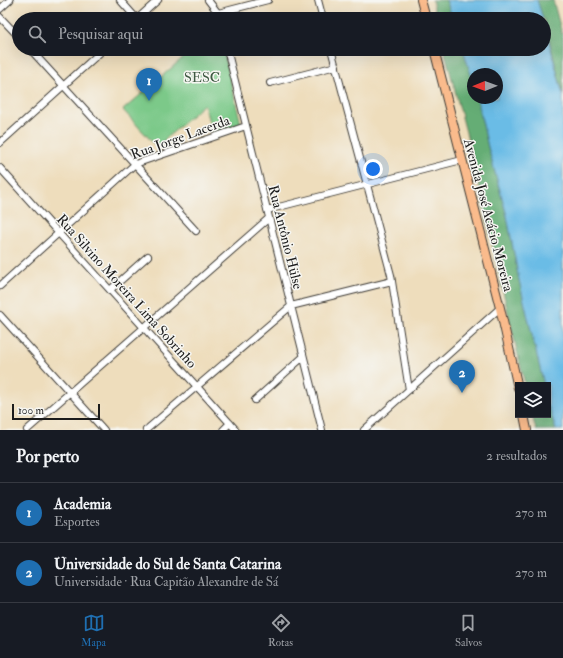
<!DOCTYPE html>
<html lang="pt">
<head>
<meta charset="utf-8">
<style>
	body { margin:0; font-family:"IM FELL Double Pica",serif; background:#20242c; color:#f1f3f6 }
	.controls { position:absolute; right:12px; bottom:12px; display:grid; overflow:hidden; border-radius:0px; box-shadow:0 4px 16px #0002 }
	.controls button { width:36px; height:36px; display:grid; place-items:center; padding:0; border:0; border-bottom:1px solid #363941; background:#171b24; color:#f1f3f6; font:20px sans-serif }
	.compass { position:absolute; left:467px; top:68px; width:36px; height:36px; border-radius:50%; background:#171b24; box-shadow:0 4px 16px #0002; rotate:269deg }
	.scale { position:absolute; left:12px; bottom:10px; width:88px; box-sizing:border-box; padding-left:4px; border:2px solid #1c1c1c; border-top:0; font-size:11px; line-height:14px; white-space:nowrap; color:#1c1c1c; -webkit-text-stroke:3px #f6f6f2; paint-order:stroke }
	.you { position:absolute; left:373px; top:169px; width:14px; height:14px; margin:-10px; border:3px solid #fff; border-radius:50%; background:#1a73e8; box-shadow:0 0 0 6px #1a73e833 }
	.badge { display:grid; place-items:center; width:26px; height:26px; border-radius:50%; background:#1f6fb2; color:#fff; font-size:13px; font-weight:700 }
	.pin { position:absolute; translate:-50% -33px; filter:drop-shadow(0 1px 2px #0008) }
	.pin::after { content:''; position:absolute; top:21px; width:14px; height:12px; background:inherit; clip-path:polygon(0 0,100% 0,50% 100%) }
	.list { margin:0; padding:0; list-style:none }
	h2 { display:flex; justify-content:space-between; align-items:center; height:52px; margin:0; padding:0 16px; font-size:17px }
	h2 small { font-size:13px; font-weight:400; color:#9ea1a6 }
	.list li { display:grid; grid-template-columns:26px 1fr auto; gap:12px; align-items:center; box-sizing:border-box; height:60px; padding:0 16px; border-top:1px solid #363941 }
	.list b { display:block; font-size:15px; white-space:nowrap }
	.list p { margin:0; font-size:13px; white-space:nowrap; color:#9ea1a6 }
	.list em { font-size:13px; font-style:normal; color:#9ea1a6 }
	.icon { flex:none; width:22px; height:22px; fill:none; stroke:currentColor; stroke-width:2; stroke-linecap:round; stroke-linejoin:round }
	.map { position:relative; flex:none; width:563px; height:430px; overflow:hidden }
	.search { position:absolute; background:#171b24; box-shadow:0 4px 16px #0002; left:12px; right:12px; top:12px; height:44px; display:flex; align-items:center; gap:10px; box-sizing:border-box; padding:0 14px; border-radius:22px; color:#9ea1a6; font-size:15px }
	.sheet { height:172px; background:#171b24 }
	nav { display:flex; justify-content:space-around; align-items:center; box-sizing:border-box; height:56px; border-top:1px solid #363941; background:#171b24; font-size:11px; color:#9ea1a6 }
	nav a { display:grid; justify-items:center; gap:2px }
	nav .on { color:#1f6fb2 }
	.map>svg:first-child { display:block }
	.green { fill:#7cc989; stroke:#4c7252 }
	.forest { fill:#65ad75; stroke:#406448 }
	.water { fill:#6bbce6; stroke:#446c81 }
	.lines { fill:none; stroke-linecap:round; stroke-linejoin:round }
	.minor-casing { stroke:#3c3934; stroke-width:8 }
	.major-casing { stroke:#3c3934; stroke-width:10 }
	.minor { stroke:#fff; stroke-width:6 }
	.major { stroke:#fabb8c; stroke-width:8 }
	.labels { text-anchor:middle; stroke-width:3; stroke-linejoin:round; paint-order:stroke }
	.park-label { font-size:14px; fill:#3e5942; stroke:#f6f6f2 }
	.street-label { font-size:14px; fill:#1c1c1c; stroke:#f6f6f2 }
</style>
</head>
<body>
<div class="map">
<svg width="563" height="430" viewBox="0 0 563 430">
	<rect width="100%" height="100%" fill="#f6f6f2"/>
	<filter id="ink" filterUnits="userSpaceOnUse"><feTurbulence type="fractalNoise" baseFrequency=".025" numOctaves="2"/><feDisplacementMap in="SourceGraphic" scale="8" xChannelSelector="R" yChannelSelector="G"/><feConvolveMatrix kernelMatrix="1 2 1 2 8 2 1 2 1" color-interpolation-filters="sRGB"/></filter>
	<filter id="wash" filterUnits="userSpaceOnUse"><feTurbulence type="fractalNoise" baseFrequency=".012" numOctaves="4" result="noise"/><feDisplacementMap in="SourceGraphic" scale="16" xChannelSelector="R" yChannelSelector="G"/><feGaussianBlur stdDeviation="0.9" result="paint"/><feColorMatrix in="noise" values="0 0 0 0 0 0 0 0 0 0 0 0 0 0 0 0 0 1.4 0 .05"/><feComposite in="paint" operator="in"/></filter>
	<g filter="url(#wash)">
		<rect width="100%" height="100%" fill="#eeddbc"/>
		<path class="green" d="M193 49H223L241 124 212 133 204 104 157 147 123 110Z"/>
		<path class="forest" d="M432 0H446L453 19H437Z
			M537 0H553L563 37V95L544 19H543Z
			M444 49H463L473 81V98H477L488 147 507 216 519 280 544 385H525L504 296 473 159Z
			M548 404 556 430H536L532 415H548Z"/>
		<path class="water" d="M446 0H537L543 19H453Z
			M544 23 563 95V430H556L548 404V385H544L519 280 507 216 488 147 477 98H497V74H473V81L463 49H544Z"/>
	</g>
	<g filter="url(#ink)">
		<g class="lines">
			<g class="minor-casing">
				<path id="minor" d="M120 0 137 19
					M208 0 218 13 219 19
					M318 0 323 19
					M0 9 10 0
					M218 13 268 0
					M0 17 19 37
					M137 19 158 0
					M30 49 196 231
					M227 49 322 430
					M331 49 391 275 409 390
					M270 83 336 66
					M0 143 104 49
					M0 168 236 430
					M267 210 462 160
					M0 286 135 164 246 126
					M110 290 148 256
					M0 315 104 430
					M255 400 303 357
					M27 430 269 218
					M146 430 291 306 392 281
					M223 430 230 423
					M364 430 500 308"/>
			</g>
			<g class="major-casing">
				<path id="major" d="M421 0 426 19
					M434 49 500 308 518 388
					M524 415 527 430"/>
			</g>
			<use href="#minor" class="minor"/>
			<use href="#major" class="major"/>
		</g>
	</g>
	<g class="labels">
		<g class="park-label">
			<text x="202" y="82">SESC</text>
		</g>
		<g class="street-label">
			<text transform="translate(180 137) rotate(-20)" y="5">Rua Jorge Lacerda</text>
			<text transform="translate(489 215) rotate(75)" y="5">Avenida José Acácio Moreira</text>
			<text transform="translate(286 237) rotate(76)" y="5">Rua Antônio Hülse</text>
			<text transform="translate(127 291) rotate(48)" y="5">Rua Silvino Moreira Lima Sobrinho</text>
		</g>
	</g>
</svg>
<div class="controls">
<button><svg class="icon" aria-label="layers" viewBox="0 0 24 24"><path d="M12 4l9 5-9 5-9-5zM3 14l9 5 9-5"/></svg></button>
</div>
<svg class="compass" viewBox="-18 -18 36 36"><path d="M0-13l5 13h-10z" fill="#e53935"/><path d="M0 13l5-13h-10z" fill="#9ea1a6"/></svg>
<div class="scale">100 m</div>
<div class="you"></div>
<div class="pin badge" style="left:149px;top:101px">1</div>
<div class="pin badge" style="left:462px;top:393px">2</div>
<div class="search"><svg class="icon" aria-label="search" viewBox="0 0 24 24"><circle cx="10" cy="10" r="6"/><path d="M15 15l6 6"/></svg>Pesquisar aqui</div>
</div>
<section class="sheet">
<h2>Por perto<small>2 resultados</small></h2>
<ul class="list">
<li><span class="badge">1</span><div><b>Academia</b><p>Esportes</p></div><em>270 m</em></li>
<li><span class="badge">2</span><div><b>Universidade do Sul de Santa Catarina</b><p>Universidade · Rua Capitão Alexandre de Sá</p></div><em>270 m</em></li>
</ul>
</section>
<nav>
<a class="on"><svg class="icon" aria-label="map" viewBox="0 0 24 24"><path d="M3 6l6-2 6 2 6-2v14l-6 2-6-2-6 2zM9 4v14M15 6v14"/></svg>Mapa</a>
<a><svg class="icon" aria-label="directions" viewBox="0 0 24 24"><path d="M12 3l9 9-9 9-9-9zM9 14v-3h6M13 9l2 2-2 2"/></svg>Rotas</a>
<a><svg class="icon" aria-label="saved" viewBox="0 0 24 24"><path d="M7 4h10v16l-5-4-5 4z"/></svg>Salvos</a>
</nav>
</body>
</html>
